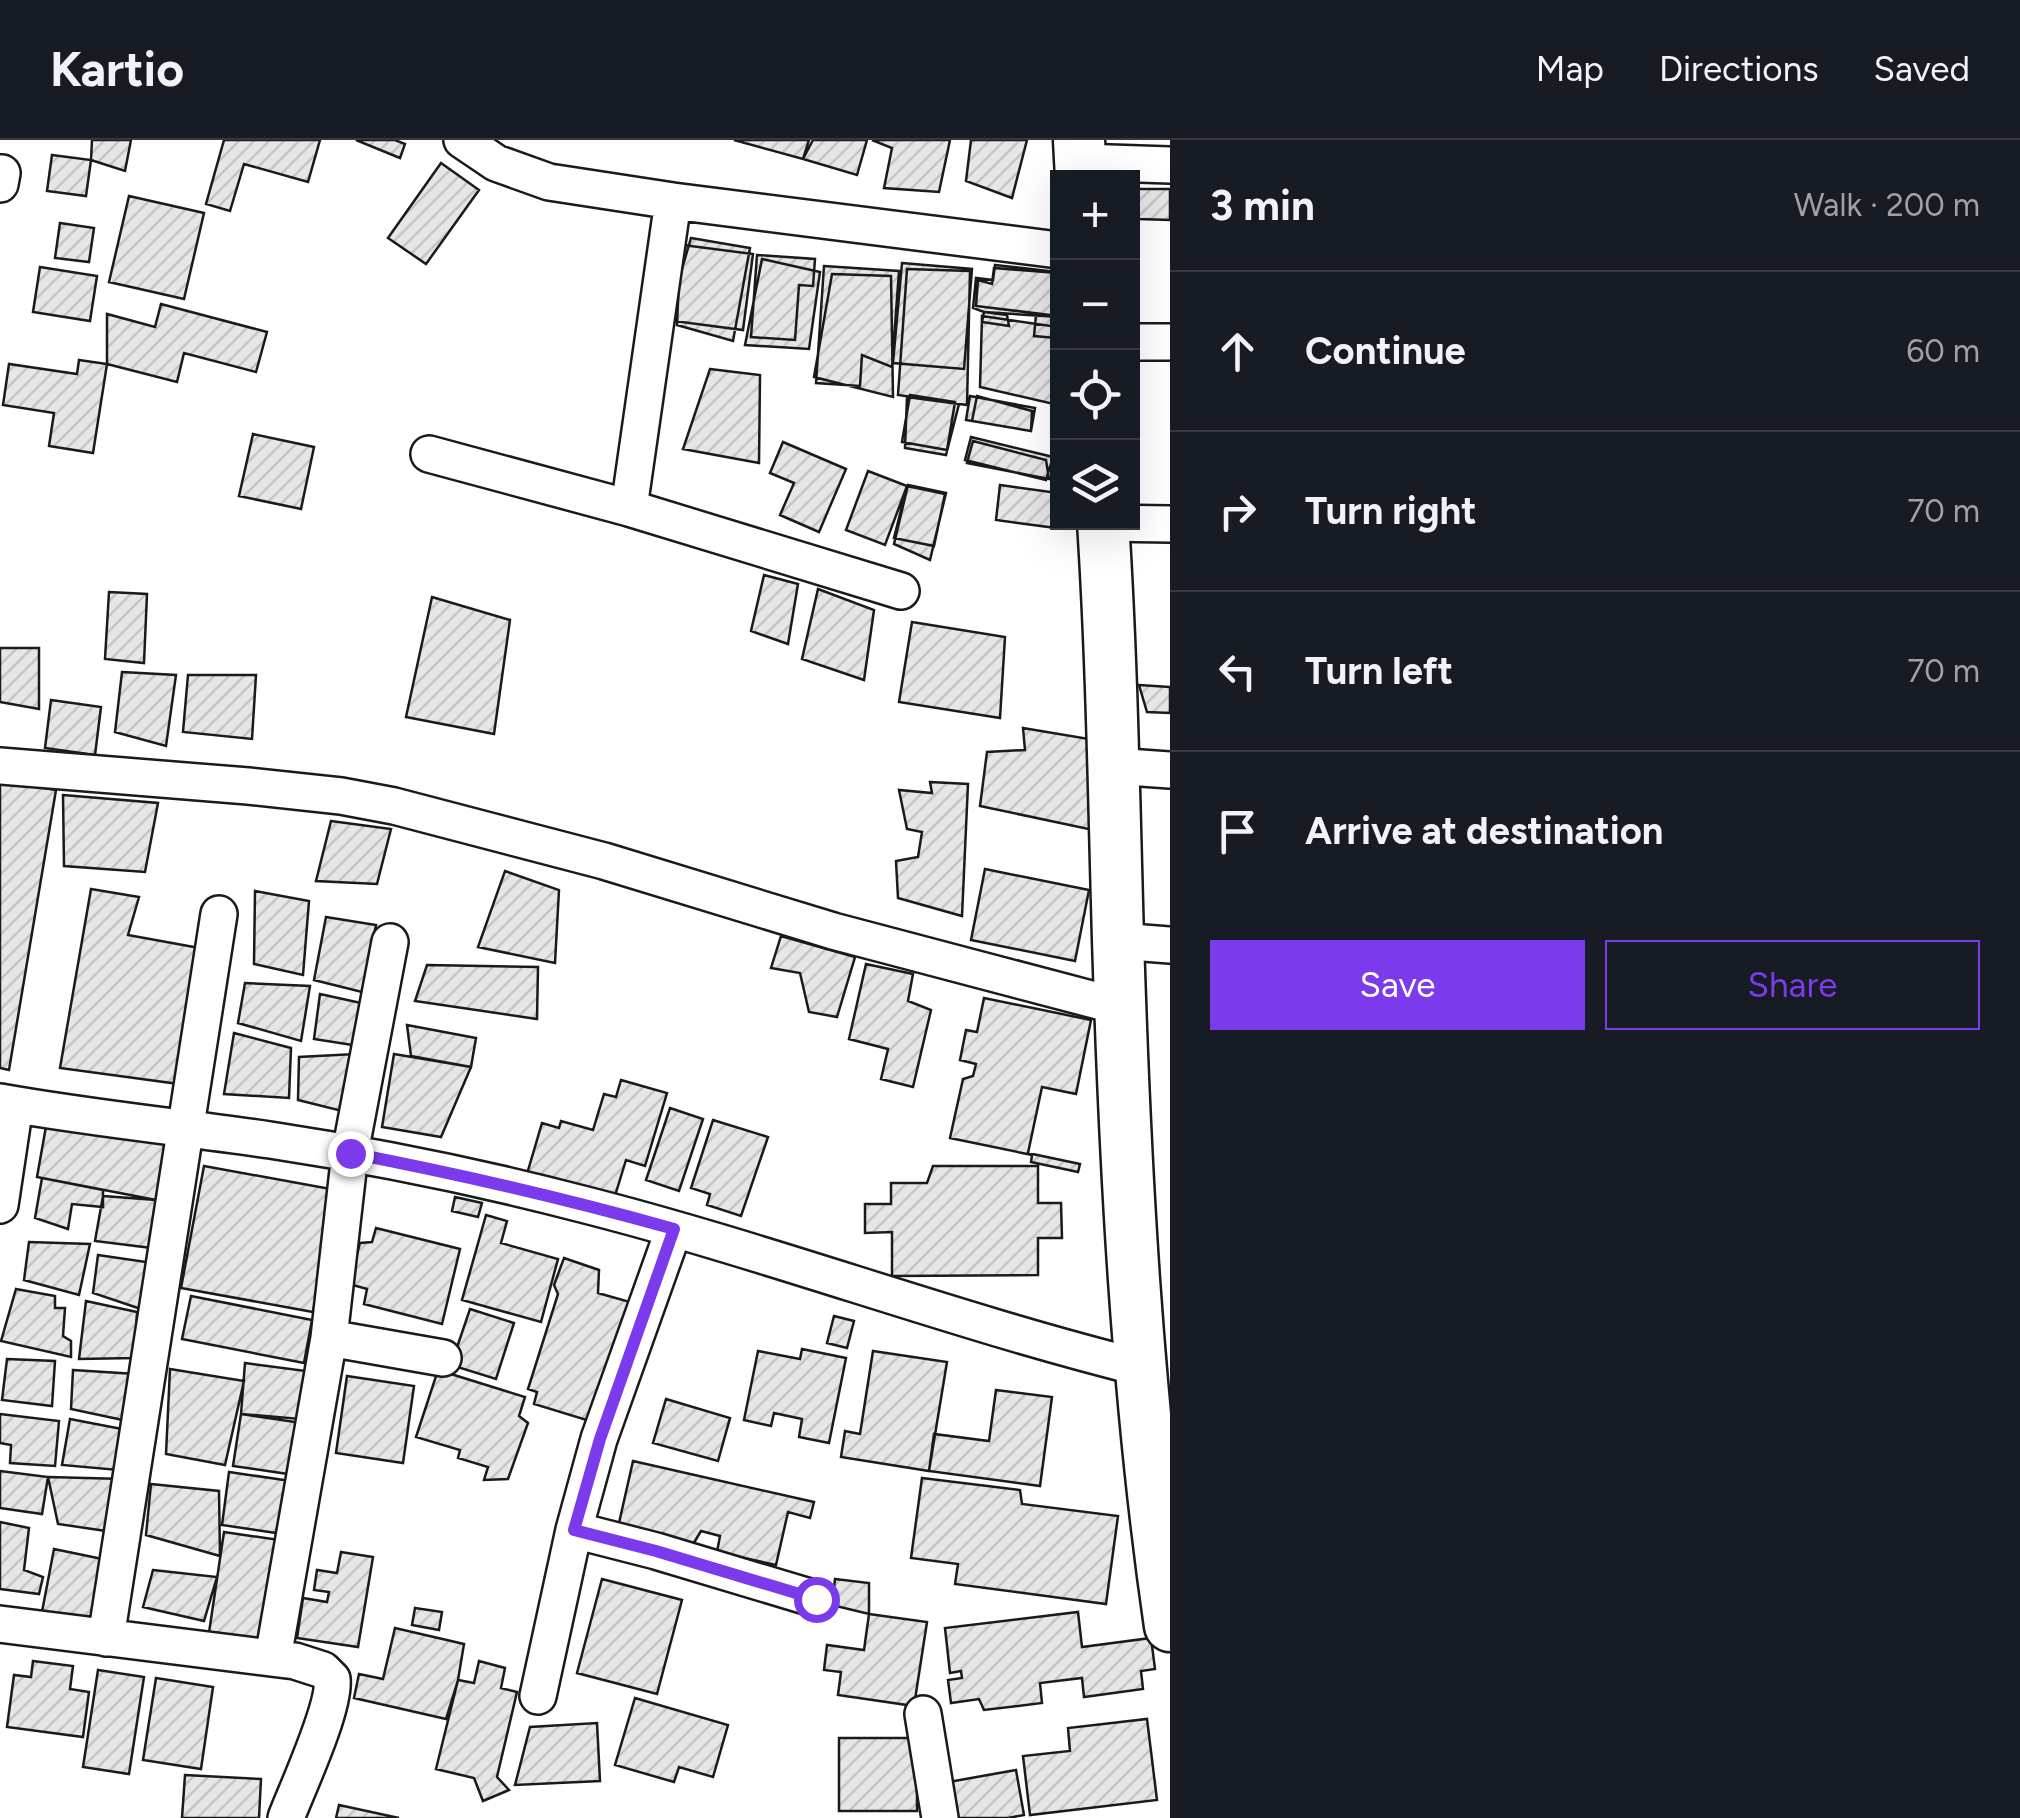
<!DOCTYPE html>
<html lang="en">
<head>
<meta charset="utf-8">
<style>
	body { margin:0; font-family:Figtree,sans-serif; background:#242831; color:#f1f3f6 }
	.controls { position:absolute; right:30px; top:30px; display:grid; overflow:hidden; border-radius:0px; box-shadow:0 10px 40px #0002 }
	.controls button { width:90px; height:90px; display:grid; place-items:center; padding:0; border:0; border-bottom:2px solid #363941; background:#171b24; color:#f1f3f6; font:50px sans-serif }
	.stop { position:absolute; width:30px; height:30px; margin:-22px; border:8px solid #7c3aed; border-radius:50%; background:#fff }
	.stop.end { background:#7c3aed; border-color:#fff; box-shadow:0 2px 10px #0008 }
	.list { margin:0; padding:0; list-style:none }
	h2 { display:flex; justify-content:space-between; align-items:center; height:130px; margin:0; padding:0 40px; font-size:42px }
	h2 small { font-size:32px; font-weight:400; color:#9ea1a6 }
	.list li { display:grid; grid-template-columns:65px 1fr auto; gap:30px; align-items:center; box-sizing:border-box; height:160px; padding:0 40px; border-top:2px solid #363941 }
	.list b { display:block; font-size:38px; white-space:nowrap }
	.list em { font-size:32px; font-style:normal; color:#9ea1a6 }
	.actions { display:flex; gap:20px; padding:30px 40px }
	.actions a { flex:1; padding:22px 0; border:2px solid #7c3aed; border-radius:0px; text-align:center; font-size:35px; color:#7c3aed }
	.actions .main { background:#7c3aed; color:#fff }
	.icon { flex:none; width:55px; height:55px; fill:none; stroke:currentColor; stroke-width:2; stroke-linecap:round; stroke-linejoin:round }
	.map { position:relative; flex:none; width:1170px; height:1678px; overflow:hidden }
	header { display:flex; align-items:center; gap:60px; box-sizing:border-box; height:140px; padding:0 50px; background:#171b24; border-bottom:2px solid #363941 }
	header strong { font-size:48px }
	nav { display:flex; gap:55px; margin-inline-start:auto; font-size:35px }
	main { display:flex }
	aside { flex:1; background:#171b24 }
	.map>svg:first-child { display:block }
	.building { fill:url(#building-hatch); stroke:#1a1a1a; stroke-width:2.5 }
	.lines { fill:none; stroke-linecap:round; stroke-linejoin:round }
	.minor-casing { stroke:#1a1a1a; stroke-width:40 }
	.highway-casing { stroke:#1a1a1a; stroke-width:55 }
	.minor { stroke:#fff; stroke-width:35 }
	.highway { stroke:#fff; stroke-width:50 }
	.route { stroke:#7c3aed; stroke-width:12 }
</style>
</head>
<body>
<header>
<strong>Kartio</strong>
<nav><a>Map</a><a>Directions</a><a>Saved</a></nav>
</header>
<main>
<div class="map">
<svg width="1170" height="1678" viewBox="0 0 1170 1678">
	<defs>
		<pattern id="building-hatch" width="6" height="6" patternUnits="userSpaceOnUse" patternTransform="scale(2.5)"><rect width="6" height="6" fill="#e6e6e6"/><path d="M-1 1l2-2M0 6l6-6M5 7l2-2" fill="none" stroke="#c5c5c5"/></pattern>
	</defs>
	<rect width="100%" height="100%" fill="#fff"/>
	<path class="building" d="M92 0H131L125 31 91 20Z
		M224 0H320L308 42 244 24 230 71 206 64Z
		M356 0H395L405 4 400 18Z
		M734 0H809L803 19Z
		M813 0H867L857 35 803 19Z
		M872 0H950L939 52 884 48 892 8Z
		M971 0H1027L1012 58 966 41Z
		M52 15 91 20 86 56 47 51Z
		M441 23 479 50 426 124 388 98Z
		M1132 49H1170V80L1139 79 1132 62Z
		M129 56 204 73 184 159 109 142Z
		M60 83 94 88 89 122 55 118Z
		M691 98 750 108 733 201 677 185 679 139Z
		M683 105 753 114 743 190 674 181Z
		M757 115 815 119 813 146 799 145 795 200 751 197Z
		M762 119 820 132 809 209 745 205Z
		M902 123 972 129 964 229 893 223Z
		M995 125 1058 132V177L984 172 973 168 976 138 993 140Z
		M824 126 899 131 892 227 862 215 860 246 816 243Z
		M40 127 97 136 90 181 33 172Z
		M994 128 1058 133V176L976 166 978 140 992 144Z
		M907 129 970 131 967 265 898 255Z
		M832 134 891 136 893 257 814 237Z
		M161 164 267 192 256 232 184 213 177 242 107 224V174L155 187Z
		M984 172 1007 175 1009 186 982 182Z
		M1036 175 1058 177 1056 198 1034 196Z
		M982 176 1058 187V265L980 247Z
		M79 220 107 224 93 313 49 306 54 273 3 265 9 224 77 234Z
		M710 229 760 235 759 323 683 309Z
		M910 255 955 262 947 310 902 302Z
		M970 256 1035 268 1031 291 966 280Z
		M977 256 1032 271 1031 291 972 281Z
		M907 257 959 264 946 315 905 308Z
		M253 294 314 307 301 369 239 356Z
		M971 297 1053 317 1046 340 965 320Z
		M973 301 1046 320 1049 339 967 323Z
		M783 302 846 329 819 392 780 375 794 343 770 333Z
		M868 331 907 346 885 405 846 390Z
		M908 345 946 353 930 420 894 404Z
		M1000 345 1058 353 1056 388 996 380Z
		M907 346 945 354 934 406 894 398Z
		M764 435 798 444 788 504 751 491Z
		M818 449 874 470 864 540 802 519Z
		M109 452 147 454 144 523 105 519Z
		M432 457 510 480 494 594 406 577Z
		M912 482 1005 497 1000 578 899 562Z
		M0 508H39V569L0 562Z
		M122 532 176 535 166 606 115 592Z
		M188 535H256L252 599 183 592Z
		M1139 545 1170 547V573L1147 572Z
		M51 560 101 567 95 615 45 608Z
		M1023 588 1089 599 1093 690 980 666 987 612 1025 610Z
		M0 641 56 650 9 930 0 928Z
		M930 642 968 644 962 776 898 758 896 721 918 717 922 692 907 689 899 650 932 653Z
		M63 655 158 663 145 732 64 726Z
		M331 681 391 689 377 744 316 741Z
		M985 729 1089 750 1075 821 971 800Z
		M505 731 559 750 555 823 478 807Z
		M91 749 139 757 128 795 205 809 179 944 60 928Z
		M255 751 309 761 303 835 254 824Z
		M326 777 376 785 362 852 314 840Z
		M781 796 855 817 837 877 809 872 800 833 771 828Z
		M866 824 913 834 908 861 931 870 913 947 881 939 888 909 849 899Z
		M427 825 538 827 537 879 415 861Z
		M245 843 310 846 301 901 238 883Z
		M320 854 361 863 359 906 314 899Z
		M984 858 1091 880 1076 954 1042 947 1028 1013 1080 1024 1078 1032 1031 1022 1032 1015 950 998 963 939 973 936 976 924 960 920 966 890 977 892Z
		M407 885 476 898 471 927 411 916Z
		M234 893 291 908 289 958 224 954Z
		M355 914 354 974 298 960 299 917Z
		M394 914 471 927 441 997 382 987Z
		M621 940 667 953 645 1026 626 1020 614 1059 527 1034 542 983 559 988 561 981 593 990 604 954 616 957Z
		M670 968 703 979 679 1051 646 1040Z
		M713 980 768 997 741 1076 707 1065 710 1054 691 1048Z
		M47 981 179 997 156 1060 37 1037Z
		M204 1026 336 1050 313 1172 181 1148Z
		M933 1026H1038V1063H1061L1062 1098H1038V1135L892 1136V1092L865 1093V1064H891V1043H927Z
		M42 1038 103 1050V1067L72 1064 68 1089 35 1078Z
		M103 1056 156 1060 152 1108 95 1101Z
		M455 1057 482 1063 478 1077 452 1071Z
		M486 1075 507 1081 501 1103 558 1119 541 1182 462 1160Z
		M376 1088 460 1109 442 1184 364 1164 367 1149 349 1144 360 1103 372 1102Z
		M29 1102 90 1104 79 1155 24 1140Z
		M98 1115 153 1123 144 1170 93 1153Z
		M564 1118 599 1130 598 1153 630 1162 593 1282 534 1264 537 1252 528 1249 558 1154 554 1145Z
		M16 1149 55 1156V1168H65L63 1196 71 1201V1217L1 1201Z
		M191 1156 312 1180 304 1223 182 1199Z
		M86 1161 137 1172 135 1218 79 1219Z
		M470 1169 514 1183 496 1239 451 1225Z
		M834 1176 854 1181 847 1208 827 1203Z
		M802 1209 846 1218 829 1303 799 1297 802 1279 774 1273 771 1286 744 1280 758 1211 800 1219Z
		M873 1211 947 1222 929 1331 841 1317 845 1291 860 1294Z
		M7 1219 55 1221 52 1266 2 1260Z
		M245 1223 306 1231 300 1279 241 1274Z
		M170 1229 244 1241 225 1325 166 1314Z
		M73 1230 135 1234 132 1282 71 1269Z
		M438 1230 525 1257 519 1276 528 1283 508 1339 484 1340 488 1327 458 1318 460 1310 416 1297Z
		M347 1236 414 1246 403 1323 336 1313Z
		M996 1250 1052 1257 1040 1346 929 1331 934 1294 989 1301Z
		M666 1259 730 1278 718 1321 653 1303Z
		M0 1274 59 1281 55 1326 10 1323 11 1305 0 1303Z
		M241 1274 302 1283 295 1335 233 1326Z
		M70 1279 127 1290 118 1330 62 1325Z
		M633 1321 814 1362 810 1378 788 1372 776 1425 717 1412 720 1396 701 1391 689 1411 598 1391 600 1379 619 1383Z
		M0 1331 48 1337 42 1374 0 1368Z
		M229 1332 291 1341 283 1394 222 1385Z
		M48 1337 123 1339 113 1392 58 1384Z
		M922 1338 1020 1350 1022 1364 1118 1376 1106 1464 955 1444 958 1424 911 1418Z
		M151 1344 219 1351 220 1416 146 1395Z
		M0 1382 29 1388 24 1430 43 1437 39 1454 0 1449Z
		M224 1392 286 1401 269 1515 207 1506Z
		M54 1409 112 1421 99 1489 41 1477Z
		M341 1412 373 1417 358 1507 297 1498 303 1458 327 1462 329 1452 314 1450 317 1430 337 1433Z
		M153 1430 217 1437 204 1481 143 1467Z
		M602 1439 682 1460 657 1554 577 1533Z
		M835 1439 869 1443V1474L832 1465Z
		M415 1468 442 1472 439 1490 412 1485Z
		M1078 1472 1082 1507 1151 1498 1155 1529 1141 1531 1143 1549 1084 1557 1082 1538 1040 1543 1042 1563 984 1570 979 1559 951 1563 948 1540 962 1538 961 1531 950 1533 945 1488Z
		M869 1474 927 1482 914 1566 838 1555 841 1532 824 1530 827 1505 864 1510Z
		M395 1488 464 1504 458 1540 446 1579 354 1558 359 1534 383 1539Z
		M33 1521 73 1526 70 1549 89 1552 83 1597 7 1587 14 1535 31 1537Z
		M479 1521 505 1528 501 1548 517 1552 497 1637 509 1650 483 1661 474 1638 436 1629 458 1540 474 1543Z
		M98 1530 144 1537 129 1634 83 1627Z
		M156 1538 213 1547 201 1629 143 1620Z
		M635 1558 728 1585 713 1637 679 1627 674 1642 615 1625Z
		M1147 1579 1157 1660 1030 1675 1023 1616 1070 1611 1068 1588Z
		M597 1583 600 1641 515 1645 530 1587Z
		M839 1598H917V1671H839Z
		M1016 1630 1024 1675 1008 1678H949L943 1643Z
		M185 1635 261 1639 259 1678H182Z
		M339 1665 399 1678H336Z"/>
	<g class="lines">
		<g class="minor-casing">
			<path id="minor" d="M462 0 496 23 549 42 673 61 1058 110
				M1080 22 1170 25
				M0 44 2 33
				M673 61 629 368 901 451
				M1132 202H1170
				M429 314 629 368
				M1103 383 1170 384
				M0 626 248 646 341 656 394 666 604 721 833 791 1121 867
				M1113 626 1170 630
				M1118 801 1170 805
				M0 962C89 978 180 987 270 1000 375 1016 479 1037 582 1064 771 1112 953 1181 1142 1228
				M0 1065 15 965
				M329 1198 443 1218
				M574 1390 656 1411 816 1459
				M0 1484 295 1521 323 1530 332 1539C336 1566 297 1649 286 1678
				M106 1498 219 774
				M273 1518 329 1198 350 1013 390 802
				M538 1556 574 1390 599 1299 674 1089
				M923 1574 940 1678"/>
		</g>
		<g class="highway-casing">
			<path id="highway" d="M1079 0 1081 38
				M1103 382C1112 521 1114 660 1118 799 1125 1028 1137 1259 1170 1486"/>
		</g>
		<use href="#minor" class="minor"/>
		<use href="#highway" class="highway"/>
	</g>
	<g class="lines">
		<path class="route" d="M350 1013C459 1034 567 1059 674 1089L600 1299 574 1390 656 1411 816 1459"/>
	</g>
</svg>
<div class="controls">
<button>+</button>
<button>−</button>
<button><svg class="icon" aria-label="locate" viewBox="0 0 24 24"><circle cx="12" cy="12" r="6"/><path d="M12 2v4M12 18v4M2 12h4M18 12h4"/></svg></button>
<button><svg class="icon" aria-label="layers" viewBox="0 0 24 24"><path d="M12 4l9 5-9 5-9-5zM3 14l9 5 9-5"/></svg></button>
</div>
<div class="stop" style="left:816px;top:1459px"></div>
<div class="stop end" style="left:350px;top:1013px"></div>
</div>
<aside>
<h2>3 min<small>Walk · 200 m</small></h2>
<ul class="list">
<li><svg class="icon" aria-label="ahead" viewBox="0 0 24 24"><path d="M12 20V5M6 11l6-6 6 6"/></svg><div><b>Continue</b></div><em>60 m</em></li>
<li><svg class="icon" aria-label="right" viewBox="0 0 24 24"><path d="M7 20v-9h11M14 6l5 5-5 5"/></svg><div><b>Turn right</b></div><em>70 m</em></li>
<li><svg class="icon" aria-label="left" viewBox="0 0 24 24"><path d="M17 20v-9H6M10 6l-5 5 5 5"/></svg><div><b>Turn left</b></div><em>70 m</em></li>
<li><svg class="icon" aria-label="arrive" viewBox="0 0 24 24"><path d="M6 21V4h12l-3 4 3 4H6"/></svg><div><b>Arrive at destination</b></div></li>
</ul>
<div class="actions"><a class="main">Save</a><a>Share</a></div>
</aside>
</main>
</body>
</html>
